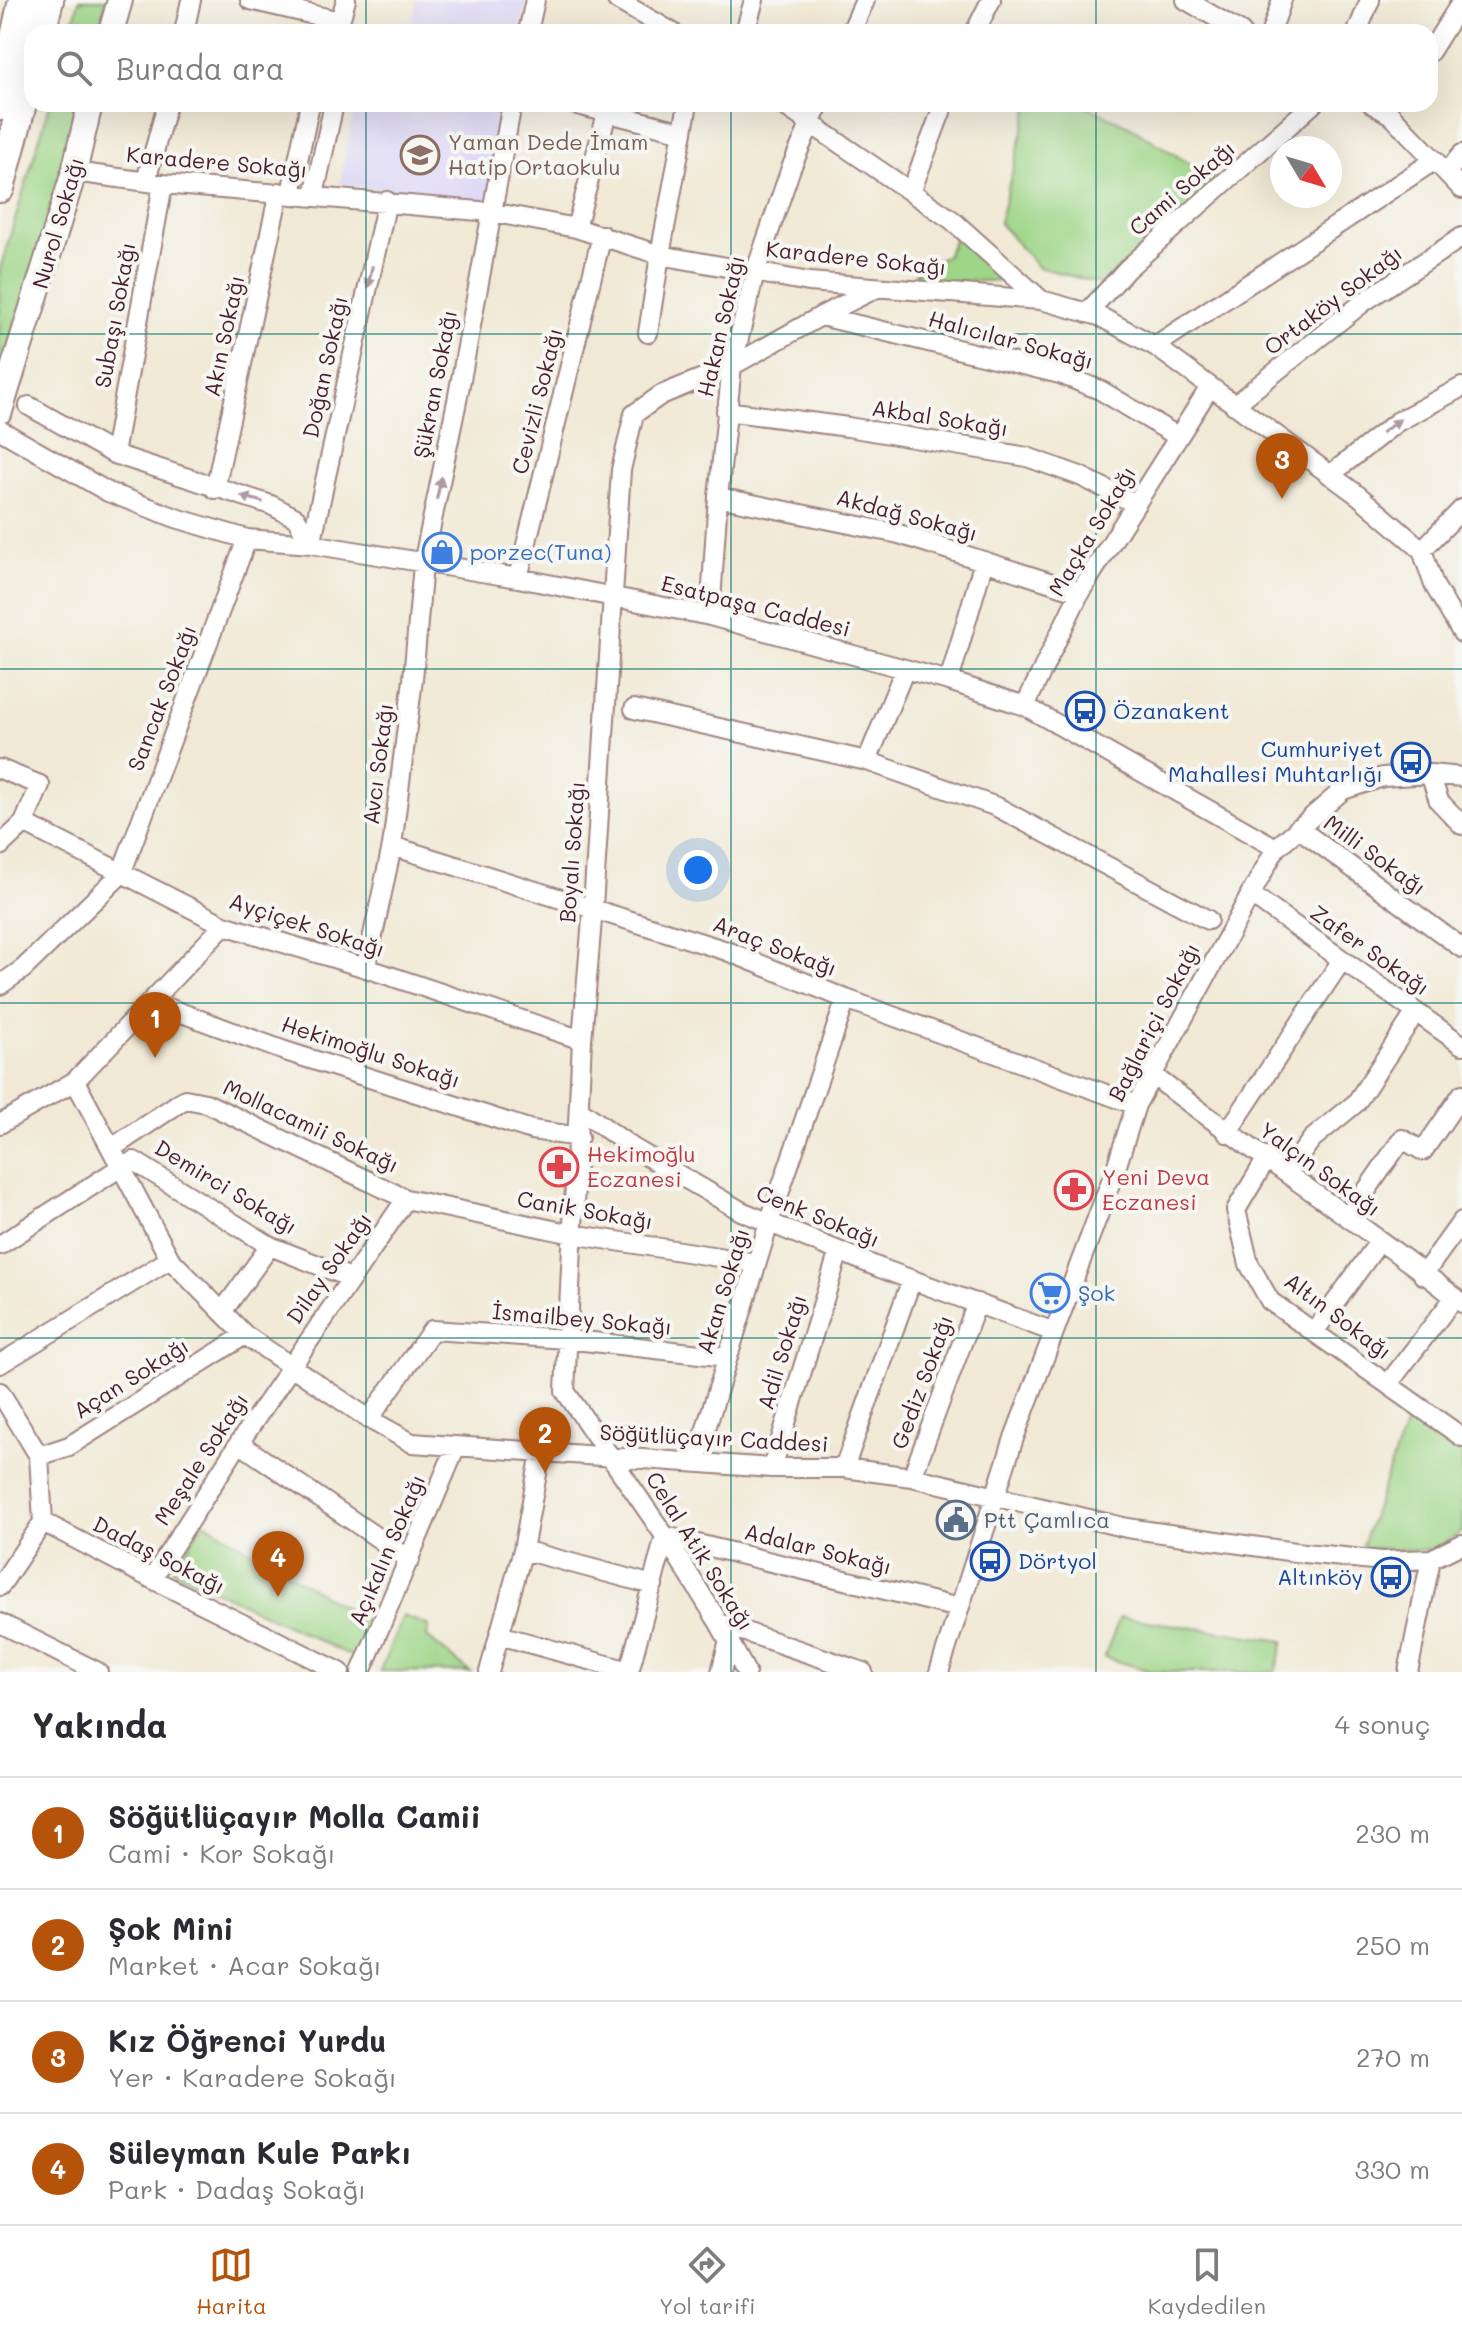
<!DOCTYPE html>
<html lang="tr">
<head>
<meta charset="utf-8">
<style>
	body { margin:0; font-family:Mali,sans-serif; background:#f7f7f7; color:#2b2b33 }
	.compass { position:absolute; left:1270px; top:136px; width:72px; height:72px; border-radius:50%; background:#fff; box-shadow:0 8px 32px #0002; rotate:128deg }
	.you { position:absolute; left:698px; top:870px; width:28px; height:28px; margin:-20px; border:6px solid #fff; border-radius:50%; background:#1a73e8; box-shadow:0 0 0 12px #1a73e833 }
	.badge { display:grid; place-items:center; width:52px; height:52px; border-radius:50%; background:#b45309; color:#fff; font-size:26px; font-weight:700 }
	.pin { position:absolute; translate:-50% -66px; filter:drop-shadow(0 2px 4px #0008) }
	.pin::after { content:''; position:absolute; top:42px; width:28px; height:24px; background:inherit; clip-path:polygon(0 0,100% 0,50% 100%) }
	.list { margin:0; padding:0; list-style:none }
	h2 { display:flex; justify-content:space-between; align-items:center; height:104px; margin:0; padding:0 32px; font-size:34px }
	h2 small { font-size:26px; font-weight:400; color:#7c7c81 }
	.list li { display:grid; grid-template-columns:52px 1fr auto; gap:24px; align-items:center; box-sizing:border-box; height:112px; padding:0 32px; border-top:2px solid #e1e1e2 }
	.list b { display:block; font-size:30px; white-space:nowrap }
	.list p { margin:0; font-size:26px; white-space:nowrap; color:#7c7c81 }
	.list em { font-size:26px; font-style:normal; color:#7c7c81 }
	.icon { flex:none; width:44px; height:44px; fill:none; stroke:currentColor; stroke-width:2; stroke-linecap:round; stroke-linejoin:round }
	.map { position:relative; flex:none; width:1462px; height:1672px; overflow:hidden }
	.search { position:absolute; background:#fff; box-shadow:0 8px 32px #0002; left:24px; right:24px; top:24px; height:88px; display:flex; align-items:center; gap:20px; box-sizing:border-box; padding:0 28px; border-radius:24px; color:#7c7c81; font-size:30px }
	.sheet { height:552px; background:#fff }
	nav { display:flex; justify-content:space-around; align-items:center; box-sizing:border-box; height:112px; border-top:2px solid #e1e1e2; background:#fff; font-size:22px; color:#7c7c81 }
	nav a { display:grid; justify-items:center; gap:4px }
	nav .on { color:#b45309 }
	.map>svg:first-child { display:block }
	.built { fill:#dcd5f6 }
	.green { fill:#9ed587; stroke:#747a59; stroke-width:2 }
	.lines { fill:none; stroke-linecap:round; stroke-linejoin:round }
	.minor-casing { stroke:#9e8480; stroke-width:22 }
	.major-casing { stroke:#9e8480; stroke-width:28 }
	.highway-casing { stroke:#9e8480; stroke-width:32 }
	.minor { stroke:#fff; stroke-width:18 }
	.major { stroke:#fff; stroke-width:24 }
	.highway { stroke:#fff; stroke-width:28 }
	.oneway { fill:#ae9aa0 }
	.grid { fill:none; stroke:#0f766e; stroke-width:2; stroke-opacity:0.55 }
	.labels { text-anchor:middle; stroke-width:8; stroke-linejoin:round; paint-order:stroke }
	.education-label { font-size:22px; fill:#785e54; stroke:#f6f6f2; text-anchor:start }
	.street-label { font-size:22px; fill:#4a1f2b; stroke:#f6f6f2 }
	.shop-label { font-size:22px; fill:#366cbe; stroke:#f6f6f2; text-anchor:start }
	.transit-label { font-size:22px; fill:#164399; stroke:#f6f6f2; text-anchor:start }
	.health-label { font-size:22px; fill:#be3a42; stroke:#f6f6f2; text-anchor:start }
	.service-label { font-size:22px; fill:#4e5e75; stroke:#f6f6f2; text-anchor:start }
</style>
</head>
<body>
<div class="map">
<svg width="1462" height="1672" viewBox="0 0 1462 1672">
	<rect width="100%" height="100%" fill="#f6f6f2"/>
	<filter id="ink" filterUnits="userSpaceOnUse"><feTurbulence type="fractalNoise" baseFrequency=".0125" numOctaves="2"/><feDisplacementMap in="SourceGraphic" scale="16" xChannelSelector="R" yChannelSelector="G"/><feConvolveMatrix kernelMatrix="1 2 1 2 8 2 1 2 1" color-interpolation-filters="sRGB"/></filter>
	<filter id="wash" filterUnits="userSpaceOnUse"><feTurbulence type="fractalNoise" baseFrequency=".006" numOctaves="4" result="noise"/><feDisplacementMap in="SourceGraphic" scale="32" xChannelSelector="R" yChannelSelector="G"/><feGaussianBlur stdDeviation="1.8" result="paint"/><feColorMatrix in="noise" values="0 0 0 0 0 0 0 0 0 0 0 0 0 0 0 0 0 1.4 0 .05"/><feComposite in="paint" operator="in"/></filter>
	<g filter="url(#wash)">
		<rect width="100%" height="100%" fill="#f1e9d5"/>
		<path class="built" d="M417 0H527L520 32H410Z
			M355 104H504L488 202 340 184Z"/>
		<path class="green" d="M79 0H106L98 32H71Z
			M50 104H80L29 282 0 370V269Z
			M1030 104H1081L1131 127 1220 183 1100 284 1038 267 999 223Z
			M956 234 1003 274 995 281H921L915 273 947 255Z
			M1409 1415 1462 1453V1532L1432 1551 1361 1548Z
			M204 1522 371 1624 357 1659 173 1570Z
			M403 1616 429 1626 427 1637 470 1672 380 1671Z
			M1120 1617 1284 1641 1275 1672H1153L1104 1657Z"/>
	</g>
	<g filter="url(#ink)">
		<g class="lines">
			<g class="minor-casing">
				<path id="minor" d="M250 0 340 21
					M617 0 672 32
					M1186 0 1241 32
					M184 32 191 0
					M340 32V21L346 0
					M528 32 535 0
					M745 32 754 0
					M851 32 865 0
					M975 32 991 0
					M1271 32 1282 0
					M1357 32 1370 0
					M1430 52 1462 1
					M574 104 683 132
					M782 104 952 220 1041 300
					M1372 104 1391 115 1462 189
					M74 172 163 184 491 212 576 228 660 255 809 282 1041 300 1099 316 1155 346 1359 496 1422 550 1434 585 1462 633
					M1447 172 1462 154
					M146 181 167 104
					M911 192 944 104
					M291 193 310 104
					M314 195 334 104
					M576 228 607 113
					M1087 313 1127 269 1313 104
					M821 316 1060 374 1100 390 1177 436
					M648 333 660 255 688 104
					M1155 346 1435 160
					M1234 405 1365 301 1462 237
					M29 406 114 454 271 505 296 518 311 544
					M726 411 848 427 1027 457 1080 476 1136 504
					M0 430 108 492 176 518 247 539 311 544 518 578 710 616 949 681 1025 706 1276 848
					M114 454 163 184
					M1330 475 1397 422 1462 387
					M215 489 279 192
					M718 497 899 534 1080 592
					M311 544 387 201
					M1422 550 1462 509
					M518 578 602 235
					M710 616 718 497 732 366 755 273 791 168 819 104
					M949 681 984 561
					M1025 706 1080 592 1210 387
					M634 709 867 761 997 807 1208 920
					M867 761 905 669
					M0 769 40 785 24 823 224 925 366 968 582 1040
					M1430 774 1439 801 1462 825
					M1298 828 1462 948
					M0 846 24 823
					M392 846 727 951 846 999 1136 1105
					M1250 894 1462 1045
					M366 968 392 846 413 679 423 564 457 401 512 104
					M0 985 23 969 121 874 247 539
					M152 1002 282 1050 532 1130 579 1137
					M1151 1074C1253 1153 1361 1222 1462 1303
					M75 1081 170 1259 245 1335 369 1419 412 1443 772 1468H844L912 1477 1127 1528 1295 1552 1382 1561 1431 1559 1462 1544
					M580 1110 633 1148 741 1211 880 1268 1054 1332
					M0 1124 75 1081 224 925
					M1227 1133 1342 960
					M112 1148 185 1099 206 1103 406 1199 572 1234 756 1263
					M1267 1158 1236 1210 1249 1264 1270 1301 1462 1437
					M1287 1173 1312 1139 1356 1103 1416 1012
					M1348 1217 1402 1139 1423 1151 1462 1094
					M0 1245 121 1167 134 1161 270 1246 351 1278
					M1423 1275 1462 1221
					M222 1312 270 1246
					M1314 1332 1379 1242
					M0 1364 170 1259
					M1388 1384 1455 1297
					M0 1392 39 1456 43 1522
					M369 1419 432 1330 566 1339 727 1357
					M239 1443 410 1560
					M39 1456 69 1446 245 1335
					M696 1461 769 1223 846 999
					M772 1468 839 1251
					M844 1468 912 1279
					M912 1477 977 1303
					M43 1522 152 1579 340 1672
					M523 1550 653 1585
					M152 1579 239 1443 406 1199
					M0 1586 43 1522
					M0 1623 98 1672
					M719 1623 863 1672
					M499 1635 629 1671
					M361 1672 456 1447
					M489 1672 523 1550 541 1452
					M629 1672 665 1536 959 1608
					M721 1672 729 1640
					M746 1672 719 1623 665 1536 565 1391 582 1040 593 907 621 470 634 414 661 395 732 366 821 316 877 288
					M939 1672 1014 1438 1116 1168 1136 1105 1276 848 1343 790 1383 777 1430 774 1462 777
					M1408 1672 1431 1559"/>
			</g>
			<g class="major-casing">
				<path id="major" d="M111 32 120 0
					M0 411 74 172 90 104"/>
			</g>
			<g class="highway-casing">
				<path id="highway" d="M41 32 49 0
					M0 106 23 0
					M0 188 32 65"/>
			</g>
			<use href="#minor" class="minor"/>
			<use href="#major" class="major"/>
			<use href="#highway" class="highway"/>
		</g>
		<defs><path id="oneway-solid" d="M-6-.8H1V-3.2L6.5 0L1 3.2V.8H-6Z" transform="scale(2)"/></defs>
		<g class="oneway">
			<use href="#oneway-solid" transform="translate(370 277) rotate(102)"/>
			<use href="#oneway-solid" transform="translate(1391 426) rotate(-36)"/>
			<use href="#oneway-solid" transform="translate(439 488) rotate(-78)"/>
			<use href="#oneway-solid" transform="translate(252 499) rotate(-164)"/>
		</g>
	</g>
	<path class="grid" d="M366 0V32M731 0V32M1096 0V32M366 104V1672M731 104V1672M1096 104V1672M0 334H1462M0 669H1462M0 1003H1462M0 1338H1462"/>
	<defs>
		<g id="school-ring" transform="scale(2)"><circle r="9.5" fill="#f6f6f2" stroke="#8d6e63" stroke-width="1.5"/><path d="M0-5L7-2L0 1L-7-2ZM-4 1L0 2.5L4 1V4Q0 6-4 4Z" fill="#8d6e63"/></g>
		<g id="shop-ring" transform="scale(2)"><circle r="9.5" fill="#f6f6f2" stroke="#3f7fe0" stroke-width="1.5"/><path d="M-5-2.5h2.3a2.7 3.5 0 0 1 5.4 0H5L5.5 6h-11ZM-1.5-2.5h3a1.5 2.3 0 0 0-3 0Z" fill="#3f7fe0"/></g>
		<g id="bus-ring" transform="scale(2)"><circle r="9.5" fill="#f6f6f2" stroke="#1a4fb4" stroke-width="1.5"/><path d="M-5-6H5V4H4V6H2V4H-2V6H-4V4H-5ZM-3.5-4V0h7V-4ZM-3.5 1.2v1.5H-2V1.2ZM2 1.2v1.5H3.5V1.2Z" fill="#1a4fb4"/></g>
		<g id="pharmacy-ring" transform="scale(2)"><circle r="9.5" fill="#f6f6f2" stroke="#e0444e" stroke-width="1.5"/><path d="M-2-6h4v4h4v4h-4v4h-4v-4h-4v-4h4Z" fill="#e0444e"/></g>
		<g id="supermarket-ring" transform="scale(2)"><circle r="9.5" fill="#f6f6f2" stroke="#3f7fe0" stroke-width="1.5"/><path d="M-6-5.5h2.5l.6 2H6L4.5 2H-2.5L-4.4-4H-6ZM-1.5 3.2a1.3 1.3 0 1 0 .1 0ZM3 3.2a1.3 1.3 0 1 0 .1 0Z" fill="#3f7fe0"/></g>
		<g id="civic-ring" transform="scale(2)"><circle r="9.5" fill="#f6f6f2" stroke="#5c6f8a" stroke-width="1.5"/><path d="M-.6-6.5H3V-4.5H.6V-3L4-1V1h2V6H-6V1h2V-1L-.6-3ZM-1.2 2.5V6h2.4V2.5Z" fill="#5c6f8a"/></g>
	</defs>
	<g fill-rule="evenodd">
		<use href="#school-ring" x="420" y="155"/>
		<use href="#shop-ring" x="442" y="552"/>
		<use href="#bus-ring" x="1085" y="711"/>
		<use href="#bus-ring" x="1411" y="762"/>
		<use href="#pharmacy-ring" x="559" y="1167"/>
		<use href="#pharmacy-ring" x="1074" y="1190"/>
		<use href="#supermarket-ring" x="1050" y="1293"/>
		<use href="#civic-ring" x="956" y="1520"/>
		<use href="#bus-ring" x="990" y="1561"/>
		<use href="#bus-ring" x="1391" y="1577"/>
	</g>
	<g class="labels">
		<g class="education-label">
			<text x="448" y="150">Yaman Dede İmam<tspan x="448" dy="25">Hatip Ortaokulu</tspan></text>
		</g>
		<g class="street-label">
			<text transform="translate(217 162) rotate(5)" y="8">Karadere Sokağı</text>
			<text transform="translate(1182 188) rotate(-41)" y="8">Cami Sokağı</text>
			<text transform="translate(58 223) rotate(-74)" y="8">Nurol Sokağı</text>
			<text transform="translate(856 258) rotate(6)" y="8">Karadere Sokağı</text>
			<text transform="translate(1333 300) rotate(-37)" y="8">Ortaköy Sokağı</text>
			<text transform="translate(115 315) rotate(-80)" y="8">Subaşı Sokağı</text>
			<text transform="translate(721 326) rotate(-77)" y="8">Hakan Sokağı</text>
			<text transform="translate(224 336) rotate(-78)" y="8">Akın Sokağı</text>
			<text transform="translate(1011 340) rotate(15)" y="8">Halıcılar Sokağı</text>
			<text transform="translate(325 367) rotate(-78)" y="8">Doğan Sokağı</text>
			<text transform="translate(435 384) rotate(-79)" y="8">Şükran Sokağı</text>
			<text transform="translate(537 401) rotate(-76)" y="8">Cevizli Sokağı</text>
			<text transform="translate(940 418) rotate(9)" y="8">Akbal Sokağı</text>
			<text transform="translate(907 515) rotate(15)" y="8">Akdağ Sokağı</text>
			<text transform="translate(1092 531) rotate(-59)" y="8">Maçka Sokağı</text>
			<text transform="translate(756 606) rotate(14)" y="8">Esatpaşa Caddesi</text>
			<text transform="translate(162 698) rotate(-69)" y="8">Sancak Sokağı</text>
			<text transform="translate(378 764) rotate(-83)" y="8">Avcı Sokağı</text>
			<text transform="translate(572 852) rotate(-86)" y="8">Boyalı Sokağı</text>
			<text transform="translate(1375 855) rotate(36)" y="8">Milli Sokağı</text>
			<text transform="translate(307 925) rotate(18)" y="8">Ayçiçek Sokağı</text>
			<text transform="translate(775 946) rotate(21)" y="8">Araç Sokağı</text>
			<text transform="translate(1370 950) rotate(35)" y="8">Zafer Sokağı</text>
			<text transform="translate(1154 1022) rotate(-63)" y="8">Bağlariçi Sokağı</text>
			<text transform="translate(371 1052) rotate(18)" y="8">Hekimoğlu Sokağı</text>
			<text transform="translate(311 1126) rotate(25)" y="8">Mollacamii Sokağı</text>
			<text transform="translate(1320 1169) rotate(36)" y="8">Yalçın Sokağı</text>
			<text transform="translate(226 1187) rotate(31)" y="8">Demirci Sokağı</text>
			<text transform="translate(585 1210) rotate(10)" y="8">Canik Sokağı</text>
			<text transform="translate(818 1216) rotate(22)" y="8">Cenk Sokağı</text>
			<text transform="translate(329 1268) rotate(-55)" y="8">Dilay Sokağı</text>
			<text transform="translate(723 1291) rotate(-73)" y="8">Akan Sokağı</text>
			<text transform="translate(1338 1316) rotate(37)" y="8">Altın Sokağı</text>
			<text transform="translate(582 1319) rotate(5)" y="8">İsmailbey Sokağı</text>
			<text transform="translate(782 1352) rotate(-73)" y="8">Adil Sokağı</text>
			<text transform="translate(131 1378) rotate(-32)" y="8">Açan Sokağı</text>
			<text transform="translate(922 1382) rotate(-70)" y="8">Gediz Sokağı</text>
			<text transform="translate(714 1438) rotate(3)" y="8">Söğütlüçayır Caddesi</text>
			<text transform="translate(201 1459) rotate(-57)" y="8">Meşale Sokağı</text>
			<text transform="translate(818 1549) rotate(14)" y="8">Adalar Sokağı</text>
			<text transform="translate(387 1550) rotate(-67)" y="8">Açıkalın Sokağı</text>
			<text transform="translate(700 1551) rotate(58)" y="8">Celal Atik Sokağı</text>
			<text transform="translate(159 1555) rotate(27)" y="8">Dadaş Sokağı</text>
		</g>
		<g class="shop-label">
			<text x="470" y="560">porzec(Tuna)</text>
			<text x="1078" y="1301">Şok</text>
		</g>
		<g class="transit-label">
			<text x="1113" y="719">Özanakent</text>
			<text x="1383" y="757" text-anchor="end">Cumhuriyet<tspan x="1383" dy="25">Mahallesi Muhtarlığı</tspan></text>
			<text x="1018" y="1569">Dörtyol</text>
			<text x="1363" y="1585" text-anchor="end">Altınköy</text>
		</g>
		<g class="health-label">
			<text x="587" y="1162">Hekimoğlu<tspan x="587" dy="25">Eczanesi</tspan></text>
			<text x="1102" y="1185">Yeni Deva<tspan x="1102" dy="25">Eczanesi</tspan></text>
		</g>
		<g class="service-label">
			<text x="984" y="1528">Ptt Çamlıca</text>
		</g>
	</g>
</svg>
<svg class="compass" viewBox="-18 -18 36 36"><path d="M0-13l5 13h-10z" fill="#e53935"/><path d="M0 13l5-13h-10z" fill="#7c7c81"/></svg>
<div class="you"></div>
<div class="pin badge" style="left:155px;top:1058px">1</div>
<div class="pin badge" style="left:545px;top:1473px">2</div>
<div class="pin badge" style="left:1282px;top:499px">3</div>
<div class="pin badge" style="left:278px;top:1597px">4</div>
<div class="search"><svg class="icon" aria-label="search" viewBox="0 0 24 24"><circle cx="10" cy="10" r="6"/><path d="M15 15l6 6"/></svg>Burada ara</div>
</div>
<section class="sheet">
<h2>Yakında<small>4 sonuç</small></h2>
<ul class="list">
<li><span class="badge">1</span><div><b>Söğütlüçayır Molla Camii</b><p>Cami · Kor Sokağı</p></div><em>230 m</em></li>
<li><span class="badge">2</span><div><b>Şok Mini</b><p>Market · Acar Sokağı</p></div><em>250 m</em></li>
<li><span class="badge">3</span><div><b>Kız Öğrenci Yurdu</b><p>Yer · Karadere Sokağı</p></div><em>270 m</em></li>
<li><span class="badge">4</span><div><b>Süleyman Kule Parkı</b><p>Park · Dadaş Sokağı</p></div><em>330 m</em></li>
</ul>
</section>
<nav>
<a class="on"><svg class="icon" aria-label="map" viewBox="0 0 24 24"><path d="M3 6l6-2 6 2 6-2v14l-6 2-6-2-6 2zM9 4v14M15 6v14"/></svg>Harita</a>
<a><svg class="icon" aria-label="directions" viewBox="0 0 24 24"><path d="M12 3l9 9-9 9-9-9zM9 14v-3h6M13 9l2 2-2 2"/></svg>Yol tarifi</a>
<a><svg class="icon" aria-label="saved" viewBox="0 0 24 24"><path d="M7 4h10v16l-5-4-5 4z"/></svg>Kaydedilen</a>
</nav>
</body>
</html>
